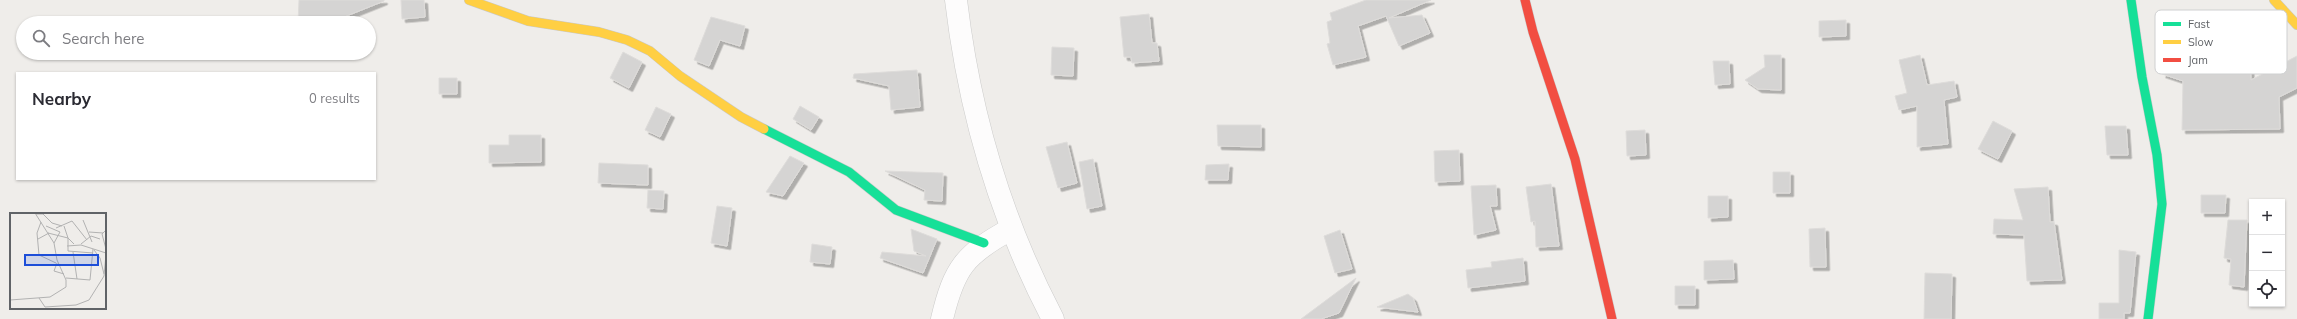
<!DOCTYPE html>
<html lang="en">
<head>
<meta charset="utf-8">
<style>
	body { margin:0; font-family:Mulish,sans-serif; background:#f2f2f3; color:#2b2b33 }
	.controls { position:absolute; right:12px; bottom:12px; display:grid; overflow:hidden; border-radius:0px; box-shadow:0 1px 3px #0004 }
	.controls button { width:36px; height:36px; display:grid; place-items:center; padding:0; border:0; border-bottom:1px solid #e1e1e2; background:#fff; color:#2b2b33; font:20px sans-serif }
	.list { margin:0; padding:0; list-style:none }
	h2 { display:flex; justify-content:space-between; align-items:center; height:52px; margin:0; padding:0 16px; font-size:17px }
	h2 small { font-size:13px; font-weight:400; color:#7c7c81 }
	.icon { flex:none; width:22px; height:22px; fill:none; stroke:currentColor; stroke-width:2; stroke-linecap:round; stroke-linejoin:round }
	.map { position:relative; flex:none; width:2297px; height:319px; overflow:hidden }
	.search { position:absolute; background:#fff; box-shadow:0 1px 3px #0004; left:16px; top:16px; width:360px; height:44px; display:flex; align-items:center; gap:10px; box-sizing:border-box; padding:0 14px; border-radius:22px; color:#7c7c81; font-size:15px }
	.panel { position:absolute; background:#fff; box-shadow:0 1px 3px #0004; left:16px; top:72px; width:360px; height:108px; border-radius:0px }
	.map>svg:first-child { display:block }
	.building { fill:#d5d4d3; stroke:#dedcda; filter:url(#shadow) }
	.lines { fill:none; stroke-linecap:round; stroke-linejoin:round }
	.street-casing { stroke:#cbcbca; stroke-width:23 }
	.fast-casing { stroke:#c9c9c9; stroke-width:10 }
	.slow-casing { stroke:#c9c9c9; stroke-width:10 }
	.jam-casing { stroke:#c9c9c9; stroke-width:10 }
	.street { stroke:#fdfcfc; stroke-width:22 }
	.fast { stroke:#16e098; stroke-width:9 }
	.slow { stroke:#ffcf43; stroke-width:9 }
	.jam { stroke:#f24e42; stroke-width:9 }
	.inset-road { fill:none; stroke:#b2b2b2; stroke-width:1 }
	.view { fill:#1d4ed8; fill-opacity:0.15; stroke:#1d4ed8; stroke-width:2 }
	.inset-edge { fill:none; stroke:#606367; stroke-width:2 }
	.key { fill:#fff; stroke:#cfd0d1; stroke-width:1 }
	.key-label { font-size:11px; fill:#606367 }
</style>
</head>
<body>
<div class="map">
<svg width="2297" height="319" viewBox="0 0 2297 319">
	<defs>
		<filter id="shadow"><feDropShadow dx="3.5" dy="3.5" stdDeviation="0" flood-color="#0004"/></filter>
	</defs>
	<rect width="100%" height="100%" fill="#efedea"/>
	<path class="building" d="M299 0H384V1L329 23H298Z
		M401 0H424L425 17 402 19Z
		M1366 0H1431L1389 18 1422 15 1430 33 1399 46 1386 16 1358 26 1366 57 1333 65 1327 44 1330 43 1327 22 1332 20 1330 13Z
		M1149 14 1152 43H1157L1159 61 1132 63 1131 57H1124L1120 17Z
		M711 17 745 26 740 46 720 40 709 66 694 60Z
		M1846 20V36L1819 37V21Z
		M1052 47 1074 48 1073 76 1051 75Z
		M2199 49 2200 62H2250L2251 80 2297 56V88L2279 97 2280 129 2182 130 2183 81 2162 74 2174 61 2173 54Z
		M623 52 642 62 629 88 610 78Z
		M1764 55H1781V90L1758 89 1745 80 1765 67Z
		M1920 55 1927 85 1954 81 1957 97 1944 100 1948 144 1917 147V106L1899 110 1895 96 1907 93 1899 60Z
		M1713 61H1729L1730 84 1715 85Z
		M917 70 920 107 891 110 889 86 853 78 854 74Z
		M439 78H457V94H439Z
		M800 106 819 117 811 130 793 119Z
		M656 107 671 114 660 137 645 130Z
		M1993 121 2012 131 1998 159 1978 149Z
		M1217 125H1261V147L1218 146Z
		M2105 126H2126L2128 155H2107Z
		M1645 130 1646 155 1627 156 1626 131Z
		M509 135H541V162L489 163V145H509Z
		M1067 142 1077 183 1058 188 1046 147Z
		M1459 150 1460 181 1435 182 1434 151Z
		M790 156 804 163 783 196 766 192Z
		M1093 159 1102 206 1087 209 1079 162Z
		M599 163 648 165V185L598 183Z
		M1229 164 1228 180H1205L1206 165Z
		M885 171 943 173 942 201 924 200 925 190Z
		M1773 172H1790V193H1773Z
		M1551 184 1559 246 1536 247 1535 221 1531 222 1526 187Z
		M1496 185 1497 206H1490L1496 230 1474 235 1471 186Z
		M2048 187 2050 222H2054L2062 280 2027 281 2024 235 1993 234 1994 219 2023 220 2014 189Z
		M648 190 664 191 663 209 647 208Z
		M2201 195H2226L2225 213H2201Z
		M1708 196H1728V217L1708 218Z
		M717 206 732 208 727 246 711 243Z
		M2228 220H2247L2244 287 2229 285 2231 259 2224 258Z
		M1825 228 1826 267H1810L1809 229Z
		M911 229 937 239 923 273 880 258 882 252 926 256 914 251Z
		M1340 230 1352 269 1335 273 1324 236Z
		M812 244 832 247 830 264 810 262Z
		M2119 250 2136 252 2130 313H2124V319H2099V303H2119Z
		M1523 258 1525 281 1468 288 1466 270 1492 267 1491 262Z
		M1733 260 1734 279 1704 280V261Z
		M1925 273 1952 274 1951 319H1924Z
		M1356 278 1339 313 1321 319H1301Z
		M1675 286H1695V305H1675Z
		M1408 294 1413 298 1418 312 1377 307Z"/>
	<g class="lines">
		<g class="street-casing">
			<path id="street" d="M956 0C969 111 1001 220 1053 319
				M942 319C954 268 965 254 1011 229"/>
		</g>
		<g class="fast-casing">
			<path id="fast" d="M2131 0 2142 77 2157 155 2162 204 2148 319
				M764 129 849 172 896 210 984 243"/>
		</g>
		<g class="slow-casing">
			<path id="slow" d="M469 0 528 21 599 32 627 40 650 51 680 76 741 117 764 129
				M2274 0 2297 25"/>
		</g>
		<g class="jam-casing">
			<path id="jam" d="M1525 0 1533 32 1575 159 1612 319"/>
		</g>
		<use href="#street" class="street"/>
		<use href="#fast" class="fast"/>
		<use href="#slow" class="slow"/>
		<use href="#jam" class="jam"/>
	</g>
	<g transform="translate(10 213)">
		<rect width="96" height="96" fill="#efedea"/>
		<path class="inset-road" d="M26 1H33L42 10 52 13M73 7 82 29M31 9 27 20 29 42 46 50M36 13 50 19 44 30M54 13 58 25V38L83 40M46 15 62 8 77 27M96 17 92 21 96 36M79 19 93 20M38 20 58 25 64 31M28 26 39 20M71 31 81 23 90 26M57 33 71 32 96 40M84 37 90 45 94 61M63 39 67 66M47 50 44 58 54 61M56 65 80 67 83 36M29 85 35 94 66 92 79 87 94 63 96 41M0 87 40 84 56 74V67L47 47 44 30 25 0"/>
		<path class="view" d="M15 42H88V52H15Z"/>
		<rect width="96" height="96" class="inset-edge"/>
	</g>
	<rect x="2155" y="10" width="132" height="64" rx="6" class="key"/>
	<rect x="2163" y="22" width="18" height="4" fill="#16e098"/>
	<rect x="2163" y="40" width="18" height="4" fill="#ffcf43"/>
	<rect x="2163" y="58" width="18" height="4" fill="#f24e42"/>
	<g class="key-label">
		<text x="2188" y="28">Fast</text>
		<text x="2188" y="46">Slow</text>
		<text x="2188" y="64">Jam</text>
	</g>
</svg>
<div class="controls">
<button>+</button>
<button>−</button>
<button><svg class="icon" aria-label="locate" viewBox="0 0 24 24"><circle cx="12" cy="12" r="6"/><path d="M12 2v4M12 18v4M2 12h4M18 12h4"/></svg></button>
</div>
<div class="search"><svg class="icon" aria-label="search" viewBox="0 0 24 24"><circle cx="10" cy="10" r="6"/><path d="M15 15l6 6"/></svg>Search here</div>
<section class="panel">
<h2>Nearby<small>0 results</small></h2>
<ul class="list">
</ul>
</section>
</div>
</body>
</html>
